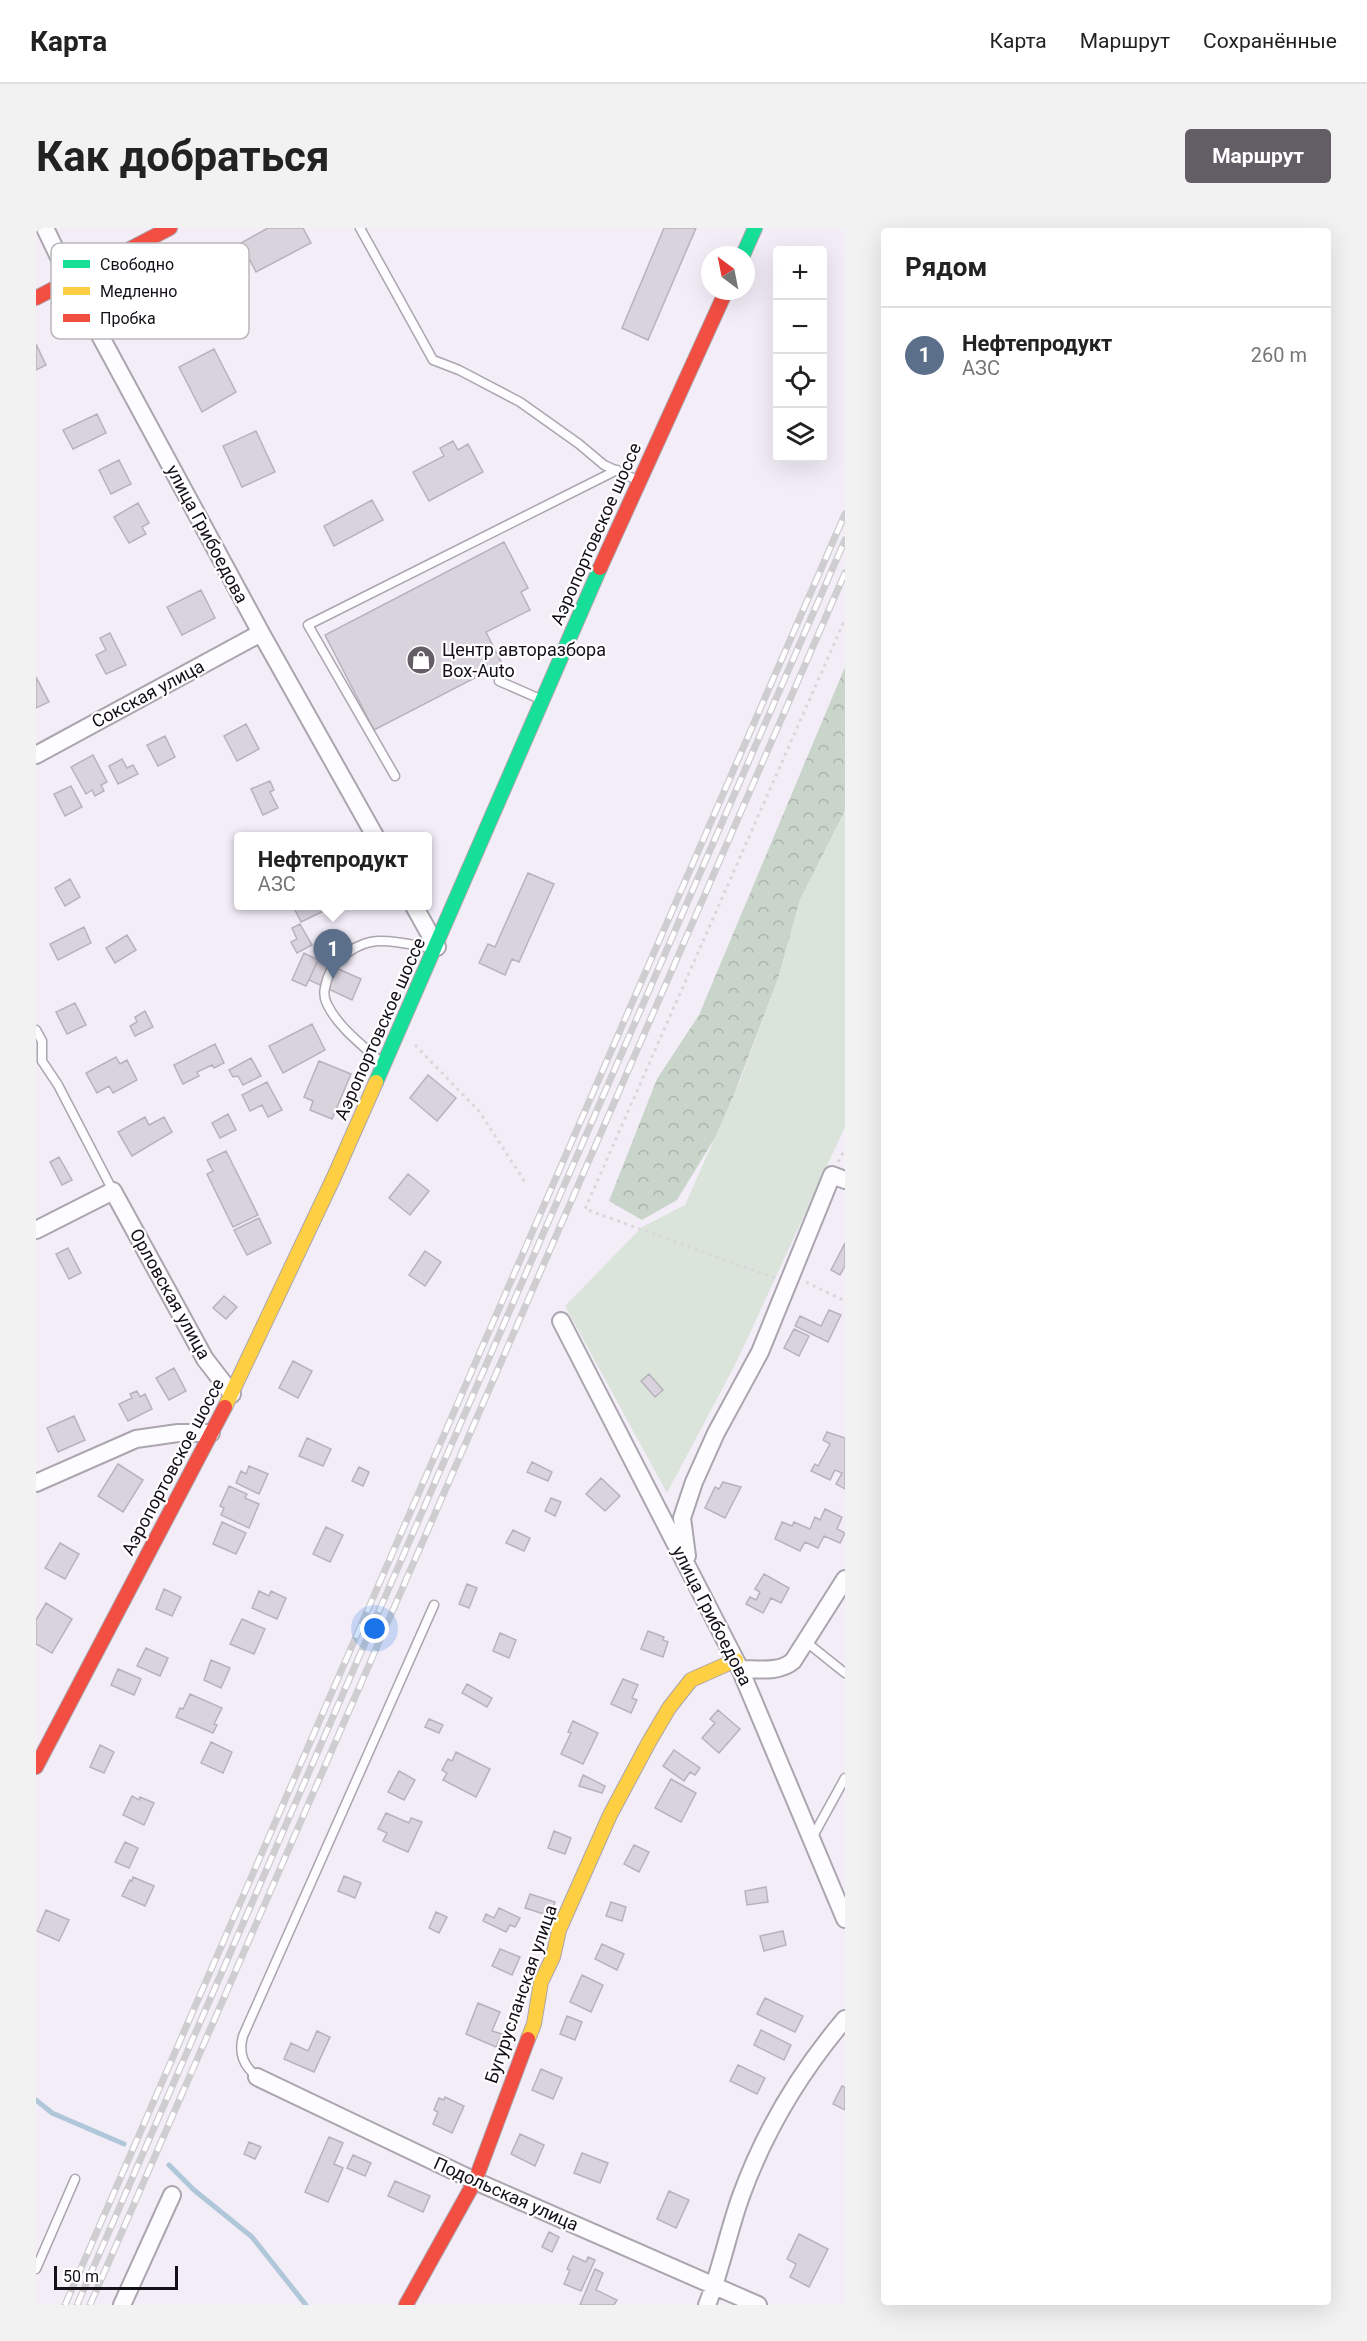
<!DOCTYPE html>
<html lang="ru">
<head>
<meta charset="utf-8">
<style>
	body { margin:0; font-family:Roboto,sans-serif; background:#f2f2f2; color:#222 }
	.controls { position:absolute; right:18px; top:18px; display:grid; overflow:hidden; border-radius:6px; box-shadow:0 6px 24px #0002 }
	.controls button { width:54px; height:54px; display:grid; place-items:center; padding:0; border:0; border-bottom:2px solid #e0e0e0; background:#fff; color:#222; font:30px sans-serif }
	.compass { position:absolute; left:665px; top:18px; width:54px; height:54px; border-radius:50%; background:#fff; box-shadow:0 6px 24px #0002; rotate:328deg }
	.scale { position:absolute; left:18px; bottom:15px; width:124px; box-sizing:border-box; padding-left:6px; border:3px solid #151018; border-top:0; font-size:16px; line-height:21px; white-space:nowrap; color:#151018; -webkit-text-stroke:4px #fff; paint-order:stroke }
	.you { position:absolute; left:339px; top:1401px; width:21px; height:21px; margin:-15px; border:4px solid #fff; border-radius:50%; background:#1a73e8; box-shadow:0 0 0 9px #1a73e833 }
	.badge { display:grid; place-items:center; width:39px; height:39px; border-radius:50%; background:#635d66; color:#fff; font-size:20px; font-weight:700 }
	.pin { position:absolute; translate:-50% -50px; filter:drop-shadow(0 2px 3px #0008) }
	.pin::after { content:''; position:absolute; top:32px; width:21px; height:18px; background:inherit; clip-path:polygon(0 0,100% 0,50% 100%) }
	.popup { position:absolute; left:198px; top:604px; width:198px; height:78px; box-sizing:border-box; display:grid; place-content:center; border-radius:6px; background:#fff; filter:drop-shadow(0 2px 4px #0005); font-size:20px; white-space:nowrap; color:#767676 }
	.popup b { font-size:22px; color:#222 }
	.popup::after { content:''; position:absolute; left:50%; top:100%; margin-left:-12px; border:12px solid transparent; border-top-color:#fff }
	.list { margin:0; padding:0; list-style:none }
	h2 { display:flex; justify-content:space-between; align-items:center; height:78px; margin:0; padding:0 24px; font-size:26px }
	h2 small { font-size:20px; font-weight:400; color:#767676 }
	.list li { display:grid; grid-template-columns:39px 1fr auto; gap:18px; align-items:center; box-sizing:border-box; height:96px; padding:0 24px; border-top:2px solid #e0e0e0 }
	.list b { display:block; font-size:22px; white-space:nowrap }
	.list p { margin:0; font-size:20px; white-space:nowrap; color:#767676 }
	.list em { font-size:20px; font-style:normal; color:#767676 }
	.icon { flex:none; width:33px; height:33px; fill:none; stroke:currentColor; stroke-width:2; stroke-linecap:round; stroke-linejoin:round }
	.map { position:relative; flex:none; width:809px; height:2077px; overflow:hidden; border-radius:6px }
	header { display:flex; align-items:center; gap:36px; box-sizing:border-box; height:84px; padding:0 30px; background:#fff; border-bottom:2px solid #e0e0e0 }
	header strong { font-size:28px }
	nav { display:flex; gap:33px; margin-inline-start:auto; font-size:21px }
	.intro { display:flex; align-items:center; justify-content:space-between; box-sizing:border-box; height:144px; padding:0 36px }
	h1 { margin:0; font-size:42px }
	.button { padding:15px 27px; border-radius:6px; background:#635d66; color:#fff; font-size:21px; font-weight:700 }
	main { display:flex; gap:36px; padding:0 36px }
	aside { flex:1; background:#fff; border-radius:6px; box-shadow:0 6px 24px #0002 }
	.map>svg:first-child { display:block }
	.forest { fill:url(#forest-crowns) }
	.garden { fill:#dbe4db }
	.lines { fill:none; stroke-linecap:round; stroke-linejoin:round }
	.stream { stroke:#afc7d8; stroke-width:5 }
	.building { fill:#d9d3de; stroke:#b8b2bc; stroke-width:1.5 }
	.lane-casing { stroke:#aaa5ae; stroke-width:11 }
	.street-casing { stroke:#aaa5ae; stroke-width:20 }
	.fast-casing { stroke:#aaa5ae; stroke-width:16 }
	.slow-casing { stroke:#aaa5ae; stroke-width:16 }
	.jam-casing { stroke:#aaa5ae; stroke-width:16 }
	.path { stroke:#d9d7da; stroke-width:3; stroke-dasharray:3 4.5; stroke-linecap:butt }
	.lane { stroke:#fdfcfe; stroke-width:8 }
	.street { stroke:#fdfcfe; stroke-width:16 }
	.fast { stroke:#16e098; stroke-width:14 }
	.slow { stroke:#ffcf43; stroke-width:14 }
	.jam { stroke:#f24e42; stroke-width:14 }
	.rail-casing { stroke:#cecdcf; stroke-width:7 }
	.rail { stroke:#fff; stroke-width:4.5; stroke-dasharray:14; stroke-linecap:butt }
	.labels { text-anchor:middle; stroke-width:4.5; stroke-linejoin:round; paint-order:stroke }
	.street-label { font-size:18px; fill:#151018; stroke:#fff }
	.poi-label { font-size:18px; fill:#151018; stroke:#fff; text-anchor:start }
	.key { fill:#fff; stroke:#b9b7ba; stroke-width:1.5 }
	.key-label { font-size:16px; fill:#151018 }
</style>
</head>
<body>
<header>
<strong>Карта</strong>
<nav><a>Карта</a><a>Маршрут</a><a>Сохранённые</a></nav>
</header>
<div class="intro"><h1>Как добраться</h1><a class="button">Маршрут</a></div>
<main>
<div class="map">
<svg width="809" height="2077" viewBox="0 0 809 2077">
	<defs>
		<pattern id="forest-crowns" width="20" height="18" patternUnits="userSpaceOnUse" patternTransform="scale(1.5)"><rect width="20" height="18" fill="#c9d4ca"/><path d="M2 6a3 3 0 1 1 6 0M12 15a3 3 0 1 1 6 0" fill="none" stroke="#acb5ad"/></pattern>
	</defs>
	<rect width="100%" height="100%" fill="#f3edf8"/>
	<path class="forest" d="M809 439V583L764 672 742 751 686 898 641 972 606 992 573 973 621 851 663 787Z"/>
	<path class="garden" d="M809 583V899L700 1135 631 1265 529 1078 606 999 649 977 704 853 742 751 764 672Z"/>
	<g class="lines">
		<path class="stream" d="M0 1872 16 1885 88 1916
			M133 1937 158 1962 216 2009 270 2077"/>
	</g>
	<path class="building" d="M232 0H267L275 15 220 44 205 15Z
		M628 0H660L612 112 586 100Z
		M152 41 170 73 115 102 99 69Z
		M0 116 10 137 0 142Z
		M178 121 200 164 166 184 143 139Z
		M61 186 70 205 37 221 27 202Z
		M220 203 239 244 206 259 187 218Z
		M417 213 422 222 432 216 447 244 393 273 377 244 408 228 404 220Z
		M83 232 95 256 75 266 63 242Z
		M336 272 347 292 298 318 288 298Z
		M102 275 113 295 106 299 110 306 93 315 78 289Z
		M468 314 492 360 485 364 494 382 450 404 466 436 338 502 289 407Z
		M165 362 179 390 146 407 131 379Z
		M74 405 90 437 70 446 60 427 70 422 64 410Z
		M0 449 13 474 0 480Z
		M210 496 223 521 201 533 188 508Z
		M129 508 139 529 122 538 111 517Z
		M57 527 71 554 65 557 68 563 59 568 56 562 50 566 35 539Z
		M86 531 91 540 97 537 102 546 82 556 73 538Z
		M234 553 238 562 234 564 242 580 227 587 215 561Z
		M35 558 46 579 29 588 18 566Z
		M492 645 518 656 483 734 476 731 469 747 443 735 452 716 459 719Z
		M34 651 44 669 29 678 19 660Z
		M257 678H298L265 694Z
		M264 696 276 717 261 725 255 714 261 711 256 700Z
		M48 699 55 715 22 732 14 716Z
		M91 707 100 722 79 735 70 720Z
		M268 725 282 732 270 758 256 752Z
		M282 732 325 751 316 772 273 752Z
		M39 775 50 797 31 806 20 784Z
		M109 783 117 799 99 808 94 798 101 794 99 789Z
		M276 796 289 822 247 845 233 818Z
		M179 816 188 835 178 840 176 837 161 844 163 848 147 856 138 837Z
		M80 829 84 836 91 832 101 852 77 865 73 858 61 865 50 845Z
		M215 830 225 848 207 857 202 848 197 849 193 842Z
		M283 833 315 846 296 891 274 882 277 873 268 869Z
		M392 847 420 870 401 893 374 870Z
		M231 854 246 882 232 889 226 877 214 883 206 867Z
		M192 886 200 902 184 910 176 895Z
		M109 889 113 897 128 889 136 904 96 928 82 904Z
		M190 923 222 987 197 999 171 946 177 943 171 932Z
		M23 929 36 952 26 957 14 934Z
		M372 946 393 963 374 987 353 970Z
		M223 990 235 1015 211 1027 198 1002Z
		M809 1015V1038L804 1047 795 1042Z
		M32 1020 45 1045 33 1051 20 1026Z
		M389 1023 405 1034 389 1058 373 1047Z
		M188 1068 201 1079 190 1091 177 1080Z
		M793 1082 805 1087 792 1114 759 1098 764 1088 785 1098Z
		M758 1101 773 1108 763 1128 748 1120Z
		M257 1133 276 1143 262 1170 243 1160Z
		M138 1140 150 1163 133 1172 120 1150Z
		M613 1146 627 1162 619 1169 605 1153Z
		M101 1163 104 1169 109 1166 116 1181 92 1193 83 1176 96 1170 94 1166Z
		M38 1188 49 1212 22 1224 11 1200Z
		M791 1204 809 1210V1261L800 1256 806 1245 799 1242 794 1252 775 1243 779 1236 782 1238 794 1216 787 1212Z
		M271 1210 295 1221 287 1238 263 1228Z
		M496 1234 516 1244 512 1253 491 1244Z
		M82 1236 107 1252 87 1284 62 1268Z
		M213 1238 232 1246 223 1266 200 1255 205 1243 210 1246Z
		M323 1239 333 1244 327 1258 316 1253Z
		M565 1250 584 1268 569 1283 550 1266Z
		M687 1254 705 1259 689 1290 669 1280 679 1259 683 1261Z
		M193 1258 211 1266 209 1270 223 1276 213 1300 185 1287 188 1280 184 1278Z
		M515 1270 525 1274 519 1288 509 1283Z
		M789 1281 806 1289 801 1301 809 1305 804 1315 788 1308 782 1320 769 1314 764 1323 739 1311 746 1294 756 1298 758 1294 774 1301 779 1289 784 1292Z
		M186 1294 210 1305 200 1326 177 1316Z
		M290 1299 307 1307 294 1334 277 1326Z
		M477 1302 494 1310 488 1323 470 1315Z
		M24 1315 43 1326 29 1351 9 1340Z
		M728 1346 753 1360 745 1375 735 1370 727 1385 710 1376 714 1369 720 1372 724 1364 719 1361Z
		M431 1356 441 1360 433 1380 423 1376Z
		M128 1361 145 1369 136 1388 120 1381Z
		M223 1363 233 1368 235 1363 250 1370 241 1391 216 1380Z
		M10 1375 36 1391 16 1425 0 1416V1392Z
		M206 1391 229 1401 218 1426 194 1416Z
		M612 1403 628 1409 627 1412 632 1414 627 1429 605 1421Z
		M464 1405 480 1412 473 1430 457 1423Z
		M110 1420 132 1430 124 1448 101 1438Z
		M175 1432 194 1440 185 1460 168 1452Z
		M82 1441 105 1451 98 1467 75 1457Z
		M587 1451 602 1457 596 1470 601 1472 595 1485 575 1476Z
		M431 1456 456 1470 451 1479 426 1465Z
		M154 1466 186 1480 178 1496 181 1497 177 1505 140 1489 144 1480 147 1481Z
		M682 1482 704 1501 683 1525 666 1510 679 1495 674 1491Z
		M393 1491 407 1497 403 1505 389 1499Z
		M537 1493 562 1505 547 1536 525 1526 535 1505 532 1504Z
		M175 1514 196 1524 187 1545 165 1535Z
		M64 1517 78 1524 68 1545 54 1539Z
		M638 1522 664 1540 659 1547 654 1544 648 1553 627 1538Z
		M420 1524 454 1541 440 1569 407 1552 411 1545 406 1542 412 1531 416 1533Z
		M363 1543 379 1552 368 1572 352 1564Z
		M547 1547 569 1558 566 1565 543 1558Z
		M635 1551 660 1565 645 1594 619 1580Z
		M96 1568 103 1572 104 1569 118 1575 108 1597 87 1587Z
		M350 1585 373 1595 375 1590 386 1594 372 1624 347 1613 351 1605 342 1601Z
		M518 1603 535 1610 529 1626 512 1620Z
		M89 1614 102 1620 93 1640 79 1634Z
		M598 1617 613 1624 603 1644 588 1636Z
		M308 1648 325 1655 319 1670 302 1663Z
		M97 1649 118 1658 109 1678 86 1668 94 1652 96 1653Z
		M730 1659 732 1674 711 1677 709 1663Z
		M494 1666 519 1674 514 1688 489 1680Z
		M575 1674 590 1679 586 1693 570 1688Z
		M463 1680 484 1690 479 1699 474 1697 470 1704 447 1693 450 1686 458 1690Z
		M10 1682 33 1692 23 1713 1 1703Z
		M400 1684 411 1689 403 1705 393 1700Z
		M747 1703 750 1717 728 1723 724 1708Z
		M566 1716 588 1726 581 1742 559 1731Z
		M464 1721 484 1729 476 1747 456 1738Z
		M546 1747 567 1757 555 1784 534 1774Z
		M729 1770 767 1788 759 1804 721 1786Z
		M442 1775 464 1784 456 1803 466 1806 460 1819 430 1806Z
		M531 1788 546 1794 539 1812 524 1806Z
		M725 1802 755 1817 748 1832 718 1817Z
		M281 1803 294 1809 278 1844 248 1831 255 1815 272 1823Z
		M702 1837 729 1850 721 1866 694 1853Z
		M505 1841 526 1850 517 1871 496 1862Z
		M806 1858 809 1859V1882L797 1876Z
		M409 1869 428 1878 416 1905 397 1896 402 1884 398 1882 403 1870 408 1872Z
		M484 1906 508 1917 499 1938 475 1926Z
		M293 1909 307 1915 298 1936 307 1940 292 1974 269 1964Z
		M213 1914 225 1919 219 1931 208 1926Z
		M546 1925 572 1935 564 1955 538 1945Z
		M317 1927 335 1935 329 1948 311 1940Z
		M359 1953 394 1968 387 1984 352 1968Z
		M633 1963 653 1972 640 2000 621 1991Z
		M513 2004 523 2009 516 2024 506 2019Z
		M763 2006 792 2021 773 2059 754 2049 760 2036 751 2031Z
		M537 2028 550 2034 552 2029 559 2032 545 2063 528 2056 534 2042 531 2041Z
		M559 2041 567 2045 560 2062 581 2072 578 2077H544Z"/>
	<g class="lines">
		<g class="lane-casing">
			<path id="lane" d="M324 0 397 132 423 142 484 174 543 216 568 237 599 251
				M463 453 504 471
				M359 548 272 397 581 242
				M0 802 6 813V833L22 857 77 963
				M345 834C326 817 302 799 291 776 286 766 289 759 292 749 299 730 322 714 342 713 359 712 377 717 393 720
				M769 1413 809 1445
				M776 1610 809 1550
				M221 1849C208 1838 202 1826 207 1808L398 1377
				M0 2041 39 1951"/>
		</g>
		<g class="street-casing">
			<path id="street" d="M9 0 34 52 225 405 339 608
				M0 527 225 405
				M378 678 401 719
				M0 1002 77 963 169 1131 196 1166
				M525 1093 704 1441 809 1691
				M0 1255 100 1211 142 1205H175
				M651 1328 646 1290 658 1254 680 1205 724 1124 796 947 809 952
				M704 1441C722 1441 743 1445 757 1433L809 1351
				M221 1849 439 1953 722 2077
				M86 2077 136 1967
				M671 2077C685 2042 692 2004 705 1968 729 1902 764 1844 809 1791"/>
		</g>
		<g class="fast-casing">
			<path id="fast" d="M707 27 719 0
				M340 854 564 340"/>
		</g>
		<g class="slow-casing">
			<path id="slow" d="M189 1179 298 949 340 854
				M492 1811 498 1796 505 1754 517 1729 523 1702 574 1587 613 1514 633 1480 655 1452 700 1432"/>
		</g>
		<g class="jam-casing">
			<path id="jam" d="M0 70 134 0
				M564 340 690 63
				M0 1539 189 1179
				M370 2077 439 1953 492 1811"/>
		</g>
		<path class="path" d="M379 817 443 883 491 957
			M802 934 809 921
			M739 1050 549 981 809 391
			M770 1054 809 1073"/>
		<use href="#lane" class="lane"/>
		<use href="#street" class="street"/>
		<use href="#fast" class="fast"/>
		<use href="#slow" class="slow"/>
		<use href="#jam" class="jam"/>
		<g class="rail-casing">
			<path id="rail" d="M29 2077 809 286
				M41 2077 809 312
				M54 2077 809 345"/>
		</g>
		<use href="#rail" class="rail"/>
	</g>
	<defs>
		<g id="shop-disc" transform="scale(1.5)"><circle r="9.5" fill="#635d66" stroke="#fff"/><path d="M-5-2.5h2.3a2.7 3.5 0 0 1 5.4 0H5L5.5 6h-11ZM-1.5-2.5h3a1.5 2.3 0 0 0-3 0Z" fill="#fff"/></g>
	</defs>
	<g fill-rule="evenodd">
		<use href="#shop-disc" x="385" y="432"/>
	</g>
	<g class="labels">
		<g class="street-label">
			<text transform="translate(171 306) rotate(62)" y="6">улица Грибоедова</text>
			<text transform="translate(560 306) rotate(-66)" y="6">Аэропортовское шоссе</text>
			<text transform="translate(112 466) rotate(-28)" y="6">Сокская улица</text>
			<text transform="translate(344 801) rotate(-66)" y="6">Аэропортовское шоссе</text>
			<text transform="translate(134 1066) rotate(61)" y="6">Орловская улица</text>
			<text transform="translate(137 1239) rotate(-62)" y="6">Аэропортовское шоссе</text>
			<text transform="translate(676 1388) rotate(63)" y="6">улица Грибоедова</text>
			<text transform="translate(485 1766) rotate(-71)" y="6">Бугурусланская улица</text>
			<text transform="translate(470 1966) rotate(24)" y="6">Подольская улица</text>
		</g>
		<g class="poi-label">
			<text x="406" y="428">Центр авторазбора<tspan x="406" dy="21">Box-Auto</tspan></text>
		</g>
	</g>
	<rect x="15" y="15" width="198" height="96" rx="9" class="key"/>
	<rect x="27" y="32" width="27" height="8" fill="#16e098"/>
	<rect x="27" y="59" width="27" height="8" fill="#ffcf43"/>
	<rect x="27" y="86" width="27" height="8" fill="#f24e42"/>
	<g class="key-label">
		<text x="64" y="42">Свободно</text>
		<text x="64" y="69">Медленно</text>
		<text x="64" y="96">Пробка</text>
	</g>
</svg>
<div class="controls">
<button>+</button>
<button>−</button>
<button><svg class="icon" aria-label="locate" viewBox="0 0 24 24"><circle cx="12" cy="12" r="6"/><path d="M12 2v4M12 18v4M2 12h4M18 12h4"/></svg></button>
<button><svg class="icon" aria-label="layers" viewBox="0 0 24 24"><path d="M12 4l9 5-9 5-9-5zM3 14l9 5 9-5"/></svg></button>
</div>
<svg class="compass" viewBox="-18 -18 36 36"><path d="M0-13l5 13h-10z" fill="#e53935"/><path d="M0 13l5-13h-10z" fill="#767676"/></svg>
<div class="scale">50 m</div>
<div class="you"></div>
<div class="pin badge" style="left:297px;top:751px;background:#5c6f8a">1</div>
<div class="popup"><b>Нефтепродукт</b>АЗС</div>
</div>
<aside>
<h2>Рядом<small></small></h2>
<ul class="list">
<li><span class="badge" style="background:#5c6f8a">1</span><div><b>Нефтепродукт</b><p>АЗС</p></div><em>260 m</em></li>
</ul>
</aside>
</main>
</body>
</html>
